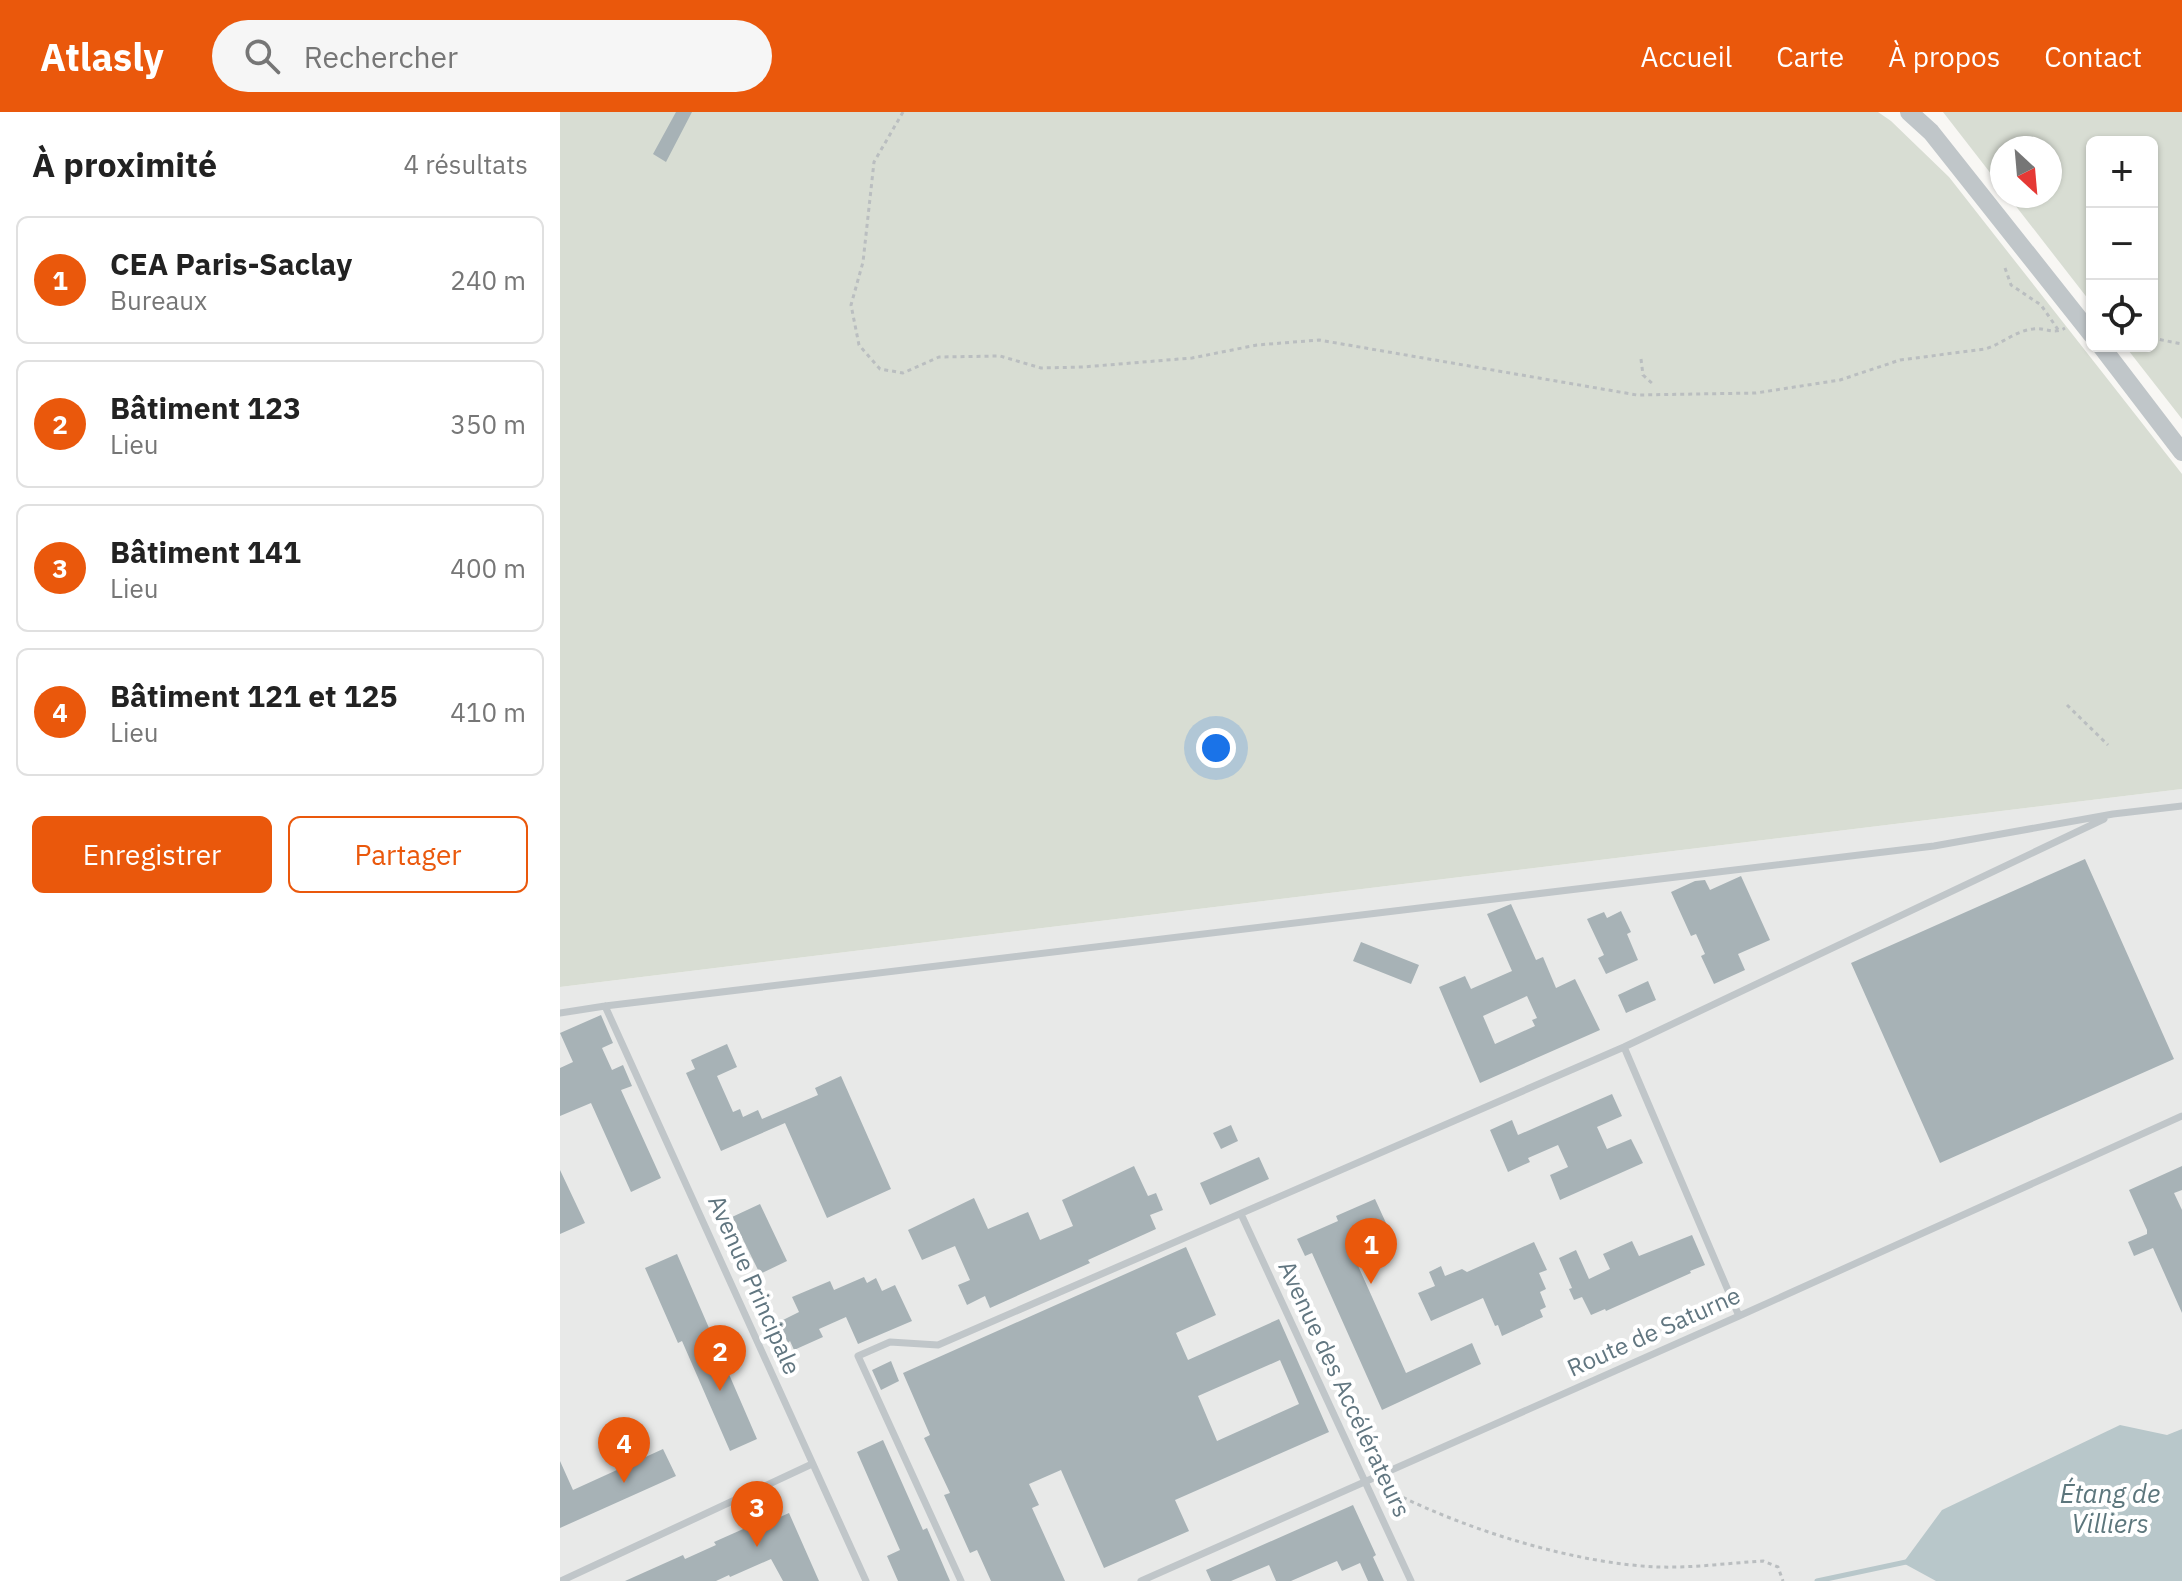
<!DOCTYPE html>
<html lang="fr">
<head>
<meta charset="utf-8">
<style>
	body { margin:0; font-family:"IBM Plex Sans",sans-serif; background:#f6f6f6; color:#222 }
	.controls { position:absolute; right:24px; top:24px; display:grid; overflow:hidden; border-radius:12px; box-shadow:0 2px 6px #0004 }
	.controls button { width:72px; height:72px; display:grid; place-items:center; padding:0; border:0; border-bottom:2px solid #e0e0e0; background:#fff; color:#222; font:40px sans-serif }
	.compass { position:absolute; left:1430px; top:24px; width:72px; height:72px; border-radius:50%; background:#fff; box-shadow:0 2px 6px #0004; rotate:154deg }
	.you { position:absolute; left:656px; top:636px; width:28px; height:28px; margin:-20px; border:6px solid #fff; border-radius:50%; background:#1a73e8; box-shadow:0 0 0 12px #1a73e833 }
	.badge { display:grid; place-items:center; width:52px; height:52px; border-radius:50%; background:#ea580c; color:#fff; font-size:26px; font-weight:700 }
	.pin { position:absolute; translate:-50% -66px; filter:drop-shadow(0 2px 4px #0008) }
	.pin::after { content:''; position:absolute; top:42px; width:28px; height:24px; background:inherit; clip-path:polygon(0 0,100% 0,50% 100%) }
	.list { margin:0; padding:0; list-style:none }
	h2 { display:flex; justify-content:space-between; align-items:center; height:104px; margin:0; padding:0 32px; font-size:34px }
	h2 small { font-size:26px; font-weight:400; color:#767676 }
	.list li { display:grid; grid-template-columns:52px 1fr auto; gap:24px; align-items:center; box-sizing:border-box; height:128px; margin:0 16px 16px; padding:0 16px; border:2px solid #e0e0e0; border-radius:12px }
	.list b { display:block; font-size:30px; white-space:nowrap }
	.list p { margin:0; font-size:26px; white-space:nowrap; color:#767676 }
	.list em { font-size:26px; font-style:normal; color:#767676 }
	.actions { display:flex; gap:16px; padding:24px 32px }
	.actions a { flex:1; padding:18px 0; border:2px solid #ea580c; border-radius:12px; text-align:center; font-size:28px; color:#ea580c }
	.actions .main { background:#ea580c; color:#fff }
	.icon { flex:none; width:44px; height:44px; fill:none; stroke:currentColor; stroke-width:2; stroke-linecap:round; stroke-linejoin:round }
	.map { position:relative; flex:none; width:1622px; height:1469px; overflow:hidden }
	header { display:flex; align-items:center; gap:48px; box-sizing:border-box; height:112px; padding:0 40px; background:#ea580c; color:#fff }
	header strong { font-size:38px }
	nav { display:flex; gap:44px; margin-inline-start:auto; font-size:28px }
	.search { width:560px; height:72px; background:#f6f6f6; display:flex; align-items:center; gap:20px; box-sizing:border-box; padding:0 28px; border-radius:44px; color:#767676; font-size:30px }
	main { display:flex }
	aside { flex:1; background:#fff }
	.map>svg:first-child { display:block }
	.built { fill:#e8e9e8 }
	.green { fill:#d8ddd3 }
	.water { fill:#b8c7ca }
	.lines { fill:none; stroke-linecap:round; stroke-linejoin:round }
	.stream { stroke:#b8c7ca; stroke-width:5 }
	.building { fill:#a7b2b6; fill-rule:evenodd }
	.path { stroke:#babec0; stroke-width:3; stroke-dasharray:4 4; stroke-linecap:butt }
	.service { stroke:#c0c6c9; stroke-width:7 }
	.tertiary { stroke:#c0c6c9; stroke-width:18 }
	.labels { text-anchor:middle; stroke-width:8; stroke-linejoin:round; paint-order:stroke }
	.street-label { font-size:24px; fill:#617680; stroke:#fff }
	.water-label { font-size:26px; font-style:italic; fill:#5c767c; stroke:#fff }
</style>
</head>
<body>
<header>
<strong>Atlasly</strong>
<div class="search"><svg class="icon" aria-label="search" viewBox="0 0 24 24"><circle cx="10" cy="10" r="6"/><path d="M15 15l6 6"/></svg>Rechercher</div>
<nav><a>Accueil</a><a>Carte</a><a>À propos</a><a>Contact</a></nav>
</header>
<main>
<aside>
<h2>À proximité<small>4 résultats</small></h2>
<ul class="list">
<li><span class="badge">1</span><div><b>CEA Paris-Saclay</b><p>Bureaux</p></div><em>240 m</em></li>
<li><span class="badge">2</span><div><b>Bâtiment 123</b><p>Lieu</p></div><em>350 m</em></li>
<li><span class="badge">3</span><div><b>Bâtiment 141</b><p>Lieu</p></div><em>400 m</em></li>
<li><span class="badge">4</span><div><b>Bâtiment 121 et 125</b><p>Lieu</p></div><em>410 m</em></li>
</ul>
<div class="actions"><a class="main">Enregistrer</a><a>Partager</a></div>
</aside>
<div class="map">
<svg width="1622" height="1469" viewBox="0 0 1622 1469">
	<rect width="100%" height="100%" fill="#f8f7f4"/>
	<path class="built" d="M1622 677V1469H0V875Z"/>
	<path class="green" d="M0 0H1318L1331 9 1389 65 1622 362V677L0 875Z
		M1383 0H1622V307L1565 234H1592V30H1532V192L1448 84H1490V36H1442V76Z"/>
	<path class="water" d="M1560 1313 1607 1323 1622 1317V1469H1376L1343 1451 1382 1398Z"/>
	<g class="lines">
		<path class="stream" d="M1257 1469 1346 1450"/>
	</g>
	<path class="building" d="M116 0H132L106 50 93 42Z
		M1525 747 1614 947 1380 1051 1291 851Z
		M1181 764 1210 828 1178 842 1185 858 1154 872 1141 844 1145 842 1136 822 1131 824 1111 780 1135 769 1145 768 1150 778Z
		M951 792 976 848 983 845 996 876 1015 867 1040 918 920 971 879 875 905 864 911 877 952 859 927 802ZM967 884 977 906 972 908 975 914 935 932 923 904Z
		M1061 799 1071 820 1067 822 1078 848 1046 862 1038 846 1044 843 1027 807 1044 800 1047 806Z
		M801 830 859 853 851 872 793 849Z
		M1088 869 1096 888 1066 901 1058 883Z
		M41 903 53 931 42 936 52 958 63 953 72 974 61 978 101 1066 71 1080 31 991 0 1004V956L13 950 0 921Z
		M167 932 177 955 157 964 173 1000 180 997 183 1005 198 998 202 1007 258 983 255 976 281 964 331 1077 267 1106 225 1011 161 1039 126 961 135 957 131 948Z
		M1052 982 1062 1004 1037 1015 1047 1037 1071 1027 1083 1051 1000 1088 990 1063 1008 1055 998 1033 968 1046 970 1050 948 1060 930 1018 952 1008 958 1023Z
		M671 1013 678 1029 661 1037 653 1021Z
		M699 1045 709 1067 650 1093 640 1071Z
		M574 1054 588 1084 596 1081 603 1098 590 1103 596 1117 528 1148 530 1151 430 1196 425 1184 407 1193 398 1173 410 1168 395 1134 362 1148 348 1118 414 1086 428 1117 468 1100 480 1128 513 1114 502 1088Z
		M1622 1054V1078L1614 1081 1622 1098V1201L1593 1136 1574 1144 1568 1130 1587 1122V1118L1569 1078Z
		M0 1058 25 1111 0 1122Z
		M815 1087 826 1111 787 1129 846 1261 912 1231 921 1252 822 1298 752 1141 745 1144 737 1127 778 1109 776 1104Z
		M200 1092 227 1149 200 1162 172 1105Z
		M1132 1123 1145 1153 1130 1159 1131 1161 1046 1199 1045 1197 1031 1203 1022 1185 1014 1188 1009 1177 1012 1176 999 1146 1016 1138 1029 1167 1050 1157 1043 1142 1072 1129 1079 1144Z
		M974 1130 987 1158 979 1161 986 1177 980 1180 986 1195 980 1198 983 1205 942 1224 938 1213 935 1214 923 1186 871 1209 858 1181 875 1174 869 1160 881 1154 885 1164 902 1157 907 1160Z
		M626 1135 656 1203 616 1221 628 1248 719 1207 769 1320 615 1388 629 1419 544 1456 501 1358 469 1372 479 1393 472 1396 505 1469H431L417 1438 410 1441 384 1383 390 1381 364 1326 370 1323 343 1261ZM720 1248 739 1292 657 1329 638 1284Z
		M117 1142 197 1327 170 1339 122 1229 118 1231 85 1156Z
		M304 1165 307 1171 316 1166 322 1179 335 1173 352 1209 298 1232 286 1205 259 1217 263 1225 234 1238 230 1229 228 1231 219 1210 239 1200 232 1185 270 1169 274 1178Z
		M331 1249 339 1269 321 1278 312 1258Z
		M323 1328 363 1418 367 1416 390 1469H338L327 1444 340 1438 297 1340Z
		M103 1337 116 1364 0 1416V1349L13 1378Z
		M793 1393 816 1443 813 1445 824 1469H808L800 1451 782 1459 777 1449 731 1469H716L709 1453 671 1469H651L646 1458Z
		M229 1401 259 1469H223L211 1447 170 1465 169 1463 156 1469H65L123 1443 125 1447 156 1433 154 1430 190 1414 191 1418Z"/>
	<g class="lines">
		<path class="path" d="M343 0 314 50 303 150 291 193 299 233 320 257 343 261 379 245 440 244 481 256 523 255 632 246 697 233 759 228 1077 283 1196 281 1280 268 1340 248 1425 237C1442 232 1455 219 1473 217 1485 215 1493 223 1505 216
			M1445 156 1451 173 1481 193 1499 219
			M1592 226 1622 232
			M1081 247 1083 263 1094 273
			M1507 593 1548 633
			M836 1382C910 1419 1017 1452 1099 1455 1133 1456 1169 1451 1203 1449L1218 1455 1223 1469"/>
		<path class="service" d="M45 894 306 1469
			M0 901 45 894 1374 734 1553 702 1622 694
			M1064 935 1179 1204
			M681 1102 851 1469
			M1 1469 252 1352
			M401 1469 298 1244 330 1230 378 1233 1064 935 1544 707
			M581 1469 1179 1204 1622 1004"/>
		<path class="tertiary" d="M1349 0 1371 20 1532 223
			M1541 234 1622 340"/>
	</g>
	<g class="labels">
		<g class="street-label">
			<text transform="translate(194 1173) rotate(66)" y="8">Avenue Principale</text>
			<text transform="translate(1094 1220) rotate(-24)" y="8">Route de Saturne</text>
			<text transform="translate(784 1277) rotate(65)" y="8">Avenue des Accélérateurs</text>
		</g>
		<g class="water-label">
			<text x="1550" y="1391">Étang de<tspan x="1550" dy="30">Villiers</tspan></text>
		</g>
	</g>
</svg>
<div class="controls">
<button>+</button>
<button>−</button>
<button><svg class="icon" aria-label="locate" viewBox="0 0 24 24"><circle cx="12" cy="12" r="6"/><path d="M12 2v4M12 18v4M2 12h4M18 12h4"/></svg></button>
</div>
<svg class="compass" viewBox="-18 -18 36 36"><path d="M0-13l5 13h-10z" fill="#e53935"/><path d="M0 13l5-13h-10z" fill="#767676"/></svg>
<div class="you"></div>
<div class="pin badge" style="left:811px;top:1172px">1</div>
<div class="pin badge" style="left:160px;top:1279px">2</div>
<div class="pin badge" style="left:197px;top:1435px">3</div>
<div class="pin badge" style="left:64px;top:1371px">4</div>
</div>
</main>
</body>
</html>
